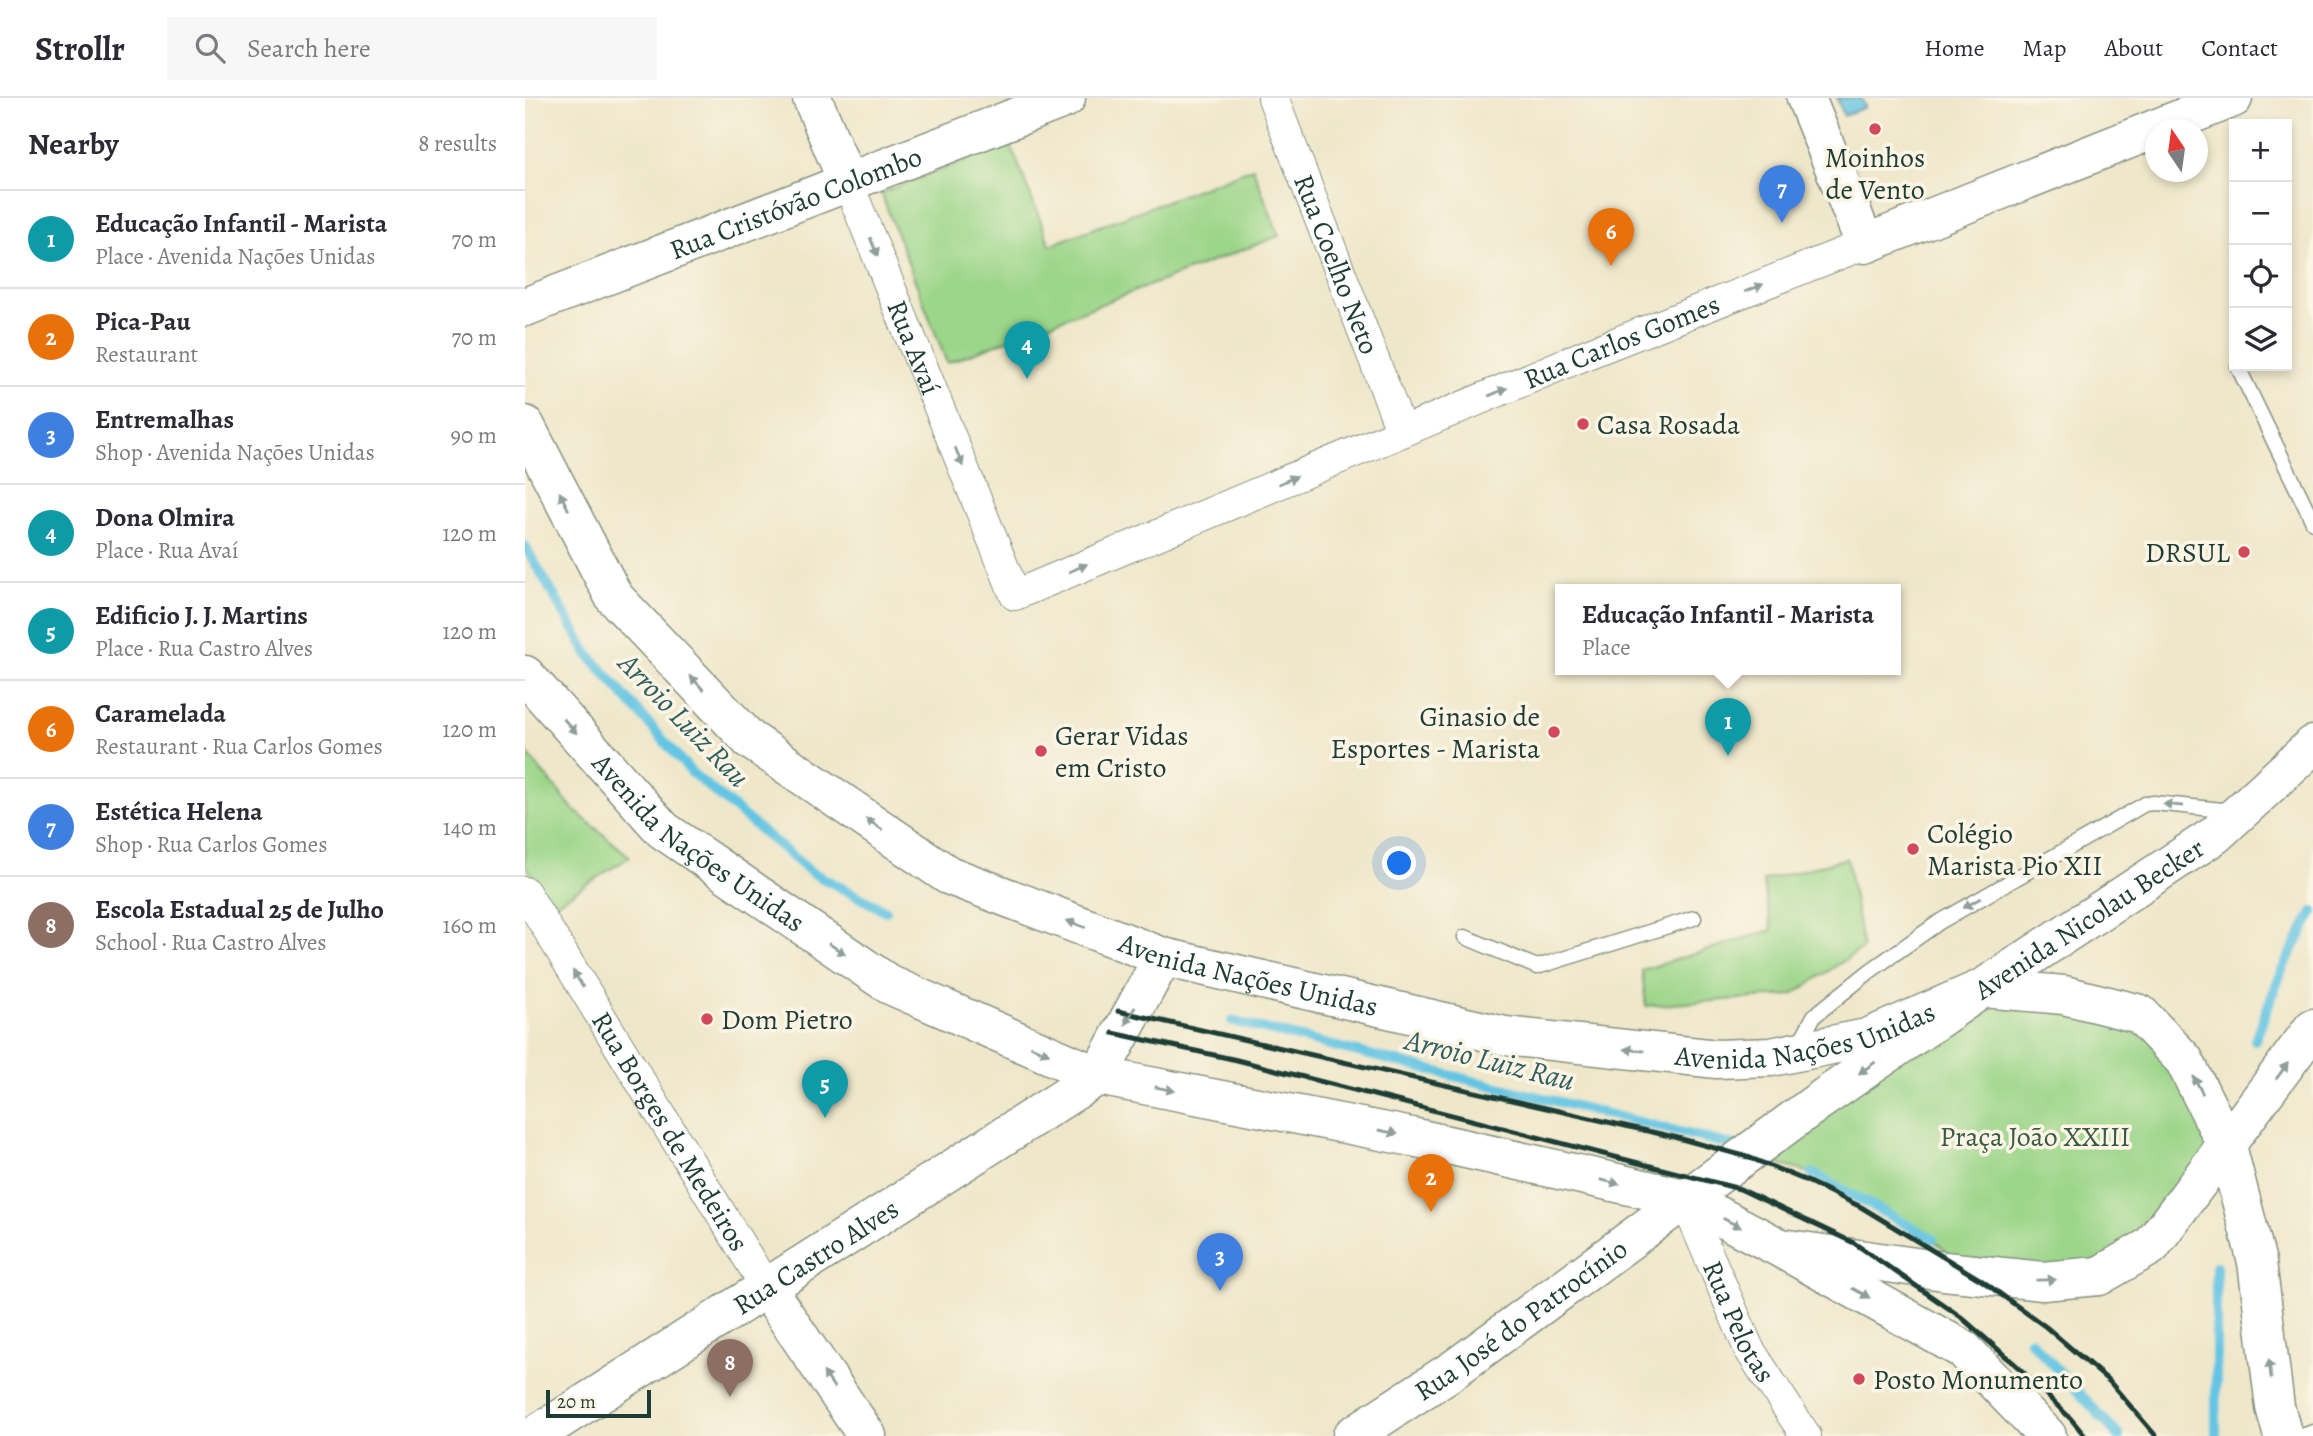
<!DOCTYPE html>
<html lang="en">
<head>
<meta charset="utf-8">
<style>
	body { margin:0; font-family:Alegreya,serif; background:#f7f7f7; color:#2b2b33 }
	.controls { position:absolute; right:21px; top:21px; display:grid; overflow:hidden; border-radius:0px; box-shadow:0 4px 10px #0003 }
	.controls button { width:63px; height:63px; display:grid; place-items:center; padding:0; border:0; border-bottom:2px solid #e1e1e2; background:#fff; color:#2b2b33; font:35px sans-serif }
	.compass { position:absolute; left:1620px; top:21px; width:63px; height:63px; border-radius:50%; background:#fff; box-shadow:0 4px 10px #0003; rotate:347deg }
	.scale { position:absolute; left:21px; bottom:18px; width:105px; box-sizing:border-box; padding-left:7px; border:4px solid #1f3d34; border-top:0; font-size:19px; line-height:24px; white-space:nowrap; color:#1f3d34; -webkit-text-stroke:5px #fcf5e5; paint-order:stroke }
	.you { position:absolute; left:875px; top:766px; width:24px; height:24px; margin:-18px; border:5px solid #fff; border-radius:50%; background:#1a73e8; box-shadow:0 0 0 10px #1a73e833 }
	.badge { display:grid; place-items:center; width:46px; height:46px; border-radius:50%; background:#d1495b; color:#fff; font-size:23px; font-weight:700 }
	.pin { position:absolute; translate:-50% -58px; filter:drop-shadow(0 2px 4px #0008) }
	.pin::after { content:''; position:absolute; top:37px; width:24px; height:21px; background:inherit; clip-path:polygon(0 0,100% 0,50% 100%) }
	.popup { position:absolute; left:1030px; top:486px; width:346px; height:91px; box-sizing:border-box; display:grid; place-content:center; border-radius:0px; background:#fff; filter:drop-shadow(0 2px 5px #0005); font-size:23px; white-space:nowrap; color:#7c7c81 }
	.popup b { font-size:26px; color:#2b2b33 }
	.popup::after { content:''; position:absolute; left:50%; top:100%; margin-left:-14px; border:14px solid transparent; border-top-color:#fff }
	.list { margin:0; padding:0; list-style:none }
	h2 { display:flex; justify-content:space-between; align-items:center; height:91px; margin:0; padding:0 28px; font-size:30px }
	h2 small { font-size:23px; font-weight:400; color:#7c7c81 }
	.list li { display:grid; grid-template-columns:46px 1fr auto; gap:21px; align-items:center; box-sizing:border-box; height:98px; padding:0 28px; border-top:2px solid #e1e1e2 }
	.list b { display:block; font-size:26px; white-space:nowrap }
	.list p { margin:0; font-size:23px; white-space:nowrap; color:#7c7c81 }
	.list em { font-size:23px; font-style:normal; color:#7c7c81 }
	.icon { flex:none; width:38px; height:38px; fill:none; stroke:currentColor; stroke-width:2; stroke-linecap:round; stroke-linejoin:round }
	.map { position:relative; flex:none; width:1788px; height:1338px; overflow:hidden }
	header { display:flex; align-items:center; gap:42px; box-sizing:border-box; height:98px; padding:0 35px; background:#fff; border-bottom:2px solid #e1e1e2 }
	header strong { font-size:33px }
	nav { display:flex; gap:38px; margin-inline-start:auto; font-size:24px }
	.search { width:490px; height:63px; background:#f7f7f7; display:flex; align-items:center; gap:18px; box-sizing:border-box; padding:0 24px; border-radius:0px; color:#7c7c81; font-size:26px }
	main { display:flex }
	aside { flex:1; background:#fff }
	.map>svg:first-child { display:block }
	.green { fill:#9cd68a; stroke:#5e8a5f; stroke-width:2 }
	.water { fill:#64c5e3; stroke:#42818c; stroke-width:2 }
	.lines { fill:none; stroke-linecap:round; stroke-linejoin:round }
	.stream { stroke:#64c5e3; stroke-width:10 }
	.lane-casing { stroke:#86927f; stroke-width:17 }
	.street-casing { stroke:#86927f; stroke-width:32 }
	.secondary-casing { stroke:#86927f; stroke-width:41 }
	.primary-casing { stroke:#86927f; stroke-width:41 }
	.lane { stroke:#fff; stroke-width:14 }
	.street { stroke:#fff; stroke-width:30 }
	.secondary { stroke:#fff; stroke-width:38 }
	.primary { stroke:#fff; stroke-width:38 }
	.rail { stroke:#1f3d34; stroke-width:5 }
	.oneway { fill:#8f9e9a }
	.poi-dot { fill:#d1495b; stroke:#fcf5e5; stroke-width:2.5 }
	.labels { text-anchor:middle; stroke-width:7; stroke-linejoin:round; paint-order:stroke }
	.poi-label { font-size:28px; fill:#1f3d34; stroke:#fcf5e5; text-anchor:start }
	.street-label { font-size:28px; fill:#1f3d34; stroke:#fcf5e5 }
	.park-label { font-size:28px; fill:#385c45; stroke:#fcf5e5 }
	.water-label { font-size:30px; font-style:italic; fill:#305f60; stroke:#fcf5e5 }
</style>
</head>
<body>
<header>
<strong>Strollr</strong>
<div class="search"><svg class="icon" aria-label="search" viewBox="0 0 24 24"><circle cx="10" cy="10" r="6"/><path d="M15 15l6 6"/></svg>Search here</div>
<nav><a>Home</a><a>Map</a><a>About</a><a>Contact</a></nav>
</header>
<main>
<aside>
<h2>Nearby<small>8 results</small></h2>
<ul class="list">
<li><span class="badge" style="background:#0f9aa8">1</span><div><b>Educação Infantil - Marista</b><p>Place · Avenida Nações Unidas</p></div><em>70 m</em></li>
<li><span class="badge" style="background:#e8710a">2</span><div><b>Pica-Pau</b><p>Restaurant</p></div><em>70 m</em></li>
<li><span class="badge" style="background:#3f7fe0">3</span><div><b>Entremalhas</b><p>Shop · Avenida Nações Unidas</p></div><em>90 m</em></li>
<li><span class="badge" style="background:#0f9aa8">4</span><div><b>Dona Olmira</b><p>Place · Rua Avaí</p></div><em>120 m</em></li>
<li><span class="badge" style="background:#0f9aa8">5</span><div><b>Edificio J. J. Martins</b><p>Place · Rua Castro Alves</p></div><em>120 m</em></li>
<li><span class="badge" style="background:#e8710a">6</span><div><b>Caramelada</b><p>Restaurant · Rua Carlos Gomes</p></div><em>120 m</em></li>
<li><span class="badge" style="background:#3f7fe0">7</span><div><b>Estética Helena</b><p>Shop · Rua Carlos Gomes</p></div><em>140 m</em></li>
<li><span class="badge" style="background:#8d6e63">8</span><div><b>Escola Estadual 25 de Julho</b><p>School · Rua Castro Alves</p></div><em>160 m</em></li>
</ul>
</aside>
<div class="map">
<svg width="1788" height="1338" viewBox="0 0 1788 1338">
	<rect width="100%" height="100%" fill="#fcf5e5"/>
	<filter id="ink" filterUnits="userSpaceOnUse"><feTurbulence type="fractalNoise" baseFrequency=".0143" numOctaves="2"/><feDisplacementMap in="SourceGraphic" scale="14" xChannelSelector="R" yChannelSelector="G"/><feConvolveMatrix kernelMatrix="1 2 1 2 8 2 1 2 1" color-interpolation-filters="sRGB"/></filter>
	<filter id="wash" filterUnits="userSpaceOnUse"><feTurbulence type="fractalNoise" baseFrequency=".00686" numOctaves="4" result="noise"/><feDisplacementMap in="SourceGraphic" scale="28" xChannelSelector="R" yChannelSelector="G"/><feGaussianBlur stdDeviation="1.57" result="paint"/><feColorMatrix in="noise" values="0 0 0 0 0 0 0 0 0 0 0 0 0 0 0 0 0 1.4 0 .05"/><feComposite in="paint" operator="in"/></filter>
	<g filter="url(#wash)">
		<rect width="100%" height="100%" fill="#eee7ca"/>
		<path class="green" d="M485 45 525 147 728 70 754 138 422 265 356 95Z
			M0 653 49 712 105 759 27 808 0 766Z
			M1322 760 1338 850 1267 897 1121 908 1117 872 1247 832 1238 783Z
			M1458 890 1615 916 1702 1048 1574 1178 1443 1174 1408 1141 1287 1075 1215 1057Z"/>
		<path class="water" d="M1312 0H1336L1340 9 1319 18Z"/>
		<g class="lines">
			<path class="stream" d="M0 448 63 556 167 675 286 774 361 813
				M707 923 1211 1048
				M1730 942 1757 872 1788 814
				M1287 1075 1408 1141
				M1505 1242 1594 1338
				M1691 1338V1168"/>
		</g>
	</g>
	<g filter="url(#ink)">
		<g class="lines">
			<g class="lane-casing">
				<path id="lane" d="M1713 269 1788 424
					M940 839 1012 869 1169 820
					M1273 948 1289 918 1345 873 1413 825 1620 706 1629 705 1707 713
					M1777 1338 1788 1334"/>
			</g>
			<g class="street-casing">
				<g id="street">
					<path id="s1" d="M748 0 877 334"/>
					<path id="s2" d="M323 85 490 497 1067 254 1340 146"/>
					<path id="s3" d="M0 794 242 1191"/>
					<path id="s4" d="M1159 1100 1224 1251 1281 1338"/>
				</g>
			</g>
			<g class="secondary-casing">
				<g id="secondary">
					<path d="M287 0 323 85"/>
					<path d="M1281 0 1340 146 1708 0"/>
					<path id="s5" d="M0 209 541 0"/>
					<path id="s6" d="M0 327 89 499 224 641 423 777 638 859 980 938 1192 961 1246 959 1342 940 1458 890 1690 737 1788 647"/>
					<path id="s7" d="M0 577 138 732 365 887 573 978 887 1039 1159 1100"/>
					<path d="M1256 1150 1419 1173 1518 1183 1574 1178 1626 1148 1788 930"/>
					<path d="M242 1191 342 1338"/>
					<path id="s8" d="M9 1338 573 978 638 859"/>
				</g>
			</g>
			<g class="primary-casing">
				<g id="primary">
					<path d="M1159 1100 1255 1150 1439 1252 1522 1338"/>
					<path id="s9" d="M827 1338 928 1272 1294 1003 1458 890 1539 897 1615 916 1659 962 1702 1048 1732 1164 1750 1309 1758 1338"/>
				</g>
			</g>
			<use href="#lane" class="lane"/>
			<use href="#street" class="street"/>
			<use href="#secondary" class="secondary"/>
			<use href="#primary" class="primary"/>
			<path class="rail" d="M593 913 1149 1039 1223 1059 1282 1083 1336 1109 1456 1182 1521 1229 1584 1283 1631 1338
				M588 935 712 962 1215 1091 1329 1145 1436 1219 1493 1269 1546 1321 1560 1338"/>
		</g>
		<defs><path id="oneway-solid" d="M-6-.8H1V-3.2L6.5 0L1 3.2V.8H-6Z" transform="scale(1.75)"/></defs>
		<g class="oneway">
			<use href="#oneway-solid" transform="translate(349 149) rotate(68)"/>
			<use href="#oneway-solid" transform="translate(1229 190) rotate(-22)"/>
			<use href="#oneway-solid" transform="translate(973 294) rotate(-23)"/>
			<use href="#oneway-solid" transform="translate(434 359) rotate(68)"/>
			<use href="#oneway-solid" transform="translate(763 382) rotate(-23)"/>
			<use href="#oneway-solid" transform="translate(39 403) rotate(-117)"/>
			<use href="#oneway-solid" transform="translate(553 470) rotate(-23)"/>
			<use href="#oneway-solid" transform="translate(172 585) rotate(-133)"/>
			<use href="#oneway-solid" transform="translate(45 628) rotate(48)"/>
			<use href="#oneway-solid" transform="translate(1648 707) rotate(-174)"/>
			<use href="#oneway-solid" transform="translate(349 726) rotate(-146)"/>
			<use href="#oneway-solid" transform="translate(1447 805) rotate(150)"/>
			<use href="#oneway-solid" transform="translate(551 826) rotate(-159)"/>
			<use href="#oneway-solid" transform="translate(312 851) rotate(34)"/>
			<use href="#oneway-solid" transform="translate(53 881) rotate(-121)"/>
			<use href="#oneway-solid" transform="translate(605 918) rotate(119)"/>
			<use href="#oneway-solid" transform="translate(515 952) rotate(23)"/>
			<use href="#oneway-solid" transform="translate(1109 952) rotate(-174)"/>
			<use href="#oneway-solid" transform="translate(1342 970) rotate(145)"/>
			<use href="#oneway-solid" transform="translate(1757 973) rotate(-54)"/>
			<use href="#oneway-solid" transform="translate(1673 987) rotate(-118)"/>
			<use href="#oneway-solid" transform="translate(640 991) rotate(11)"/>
			<use href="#oneway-solid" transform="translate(863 1034) rotate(11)"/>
			<use href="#oneway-solid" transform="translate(1085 1084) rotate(13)"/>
			<use href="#oneway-solid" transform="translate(1207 1125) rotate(27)"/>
			<use href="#oneway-solid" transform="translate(1521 1182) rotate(-1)"/>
			<use href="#oneway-solid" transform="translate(1336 1195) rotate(29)"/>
			<use href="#oneway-solid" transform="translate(1745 1271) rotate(-97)"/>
			<use href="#oneway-solid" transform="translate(304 1282) rotate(-124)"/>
		</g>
	</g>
	<g class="poi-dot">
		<circle cx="1350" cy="31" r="7"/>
		<circle cx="1058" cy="326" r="7"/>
		<circle cx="1719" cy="454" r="7"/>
		<circle cx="1029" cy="634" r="7"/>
		<circle cx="516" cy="653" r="7"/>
		<circle cx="1388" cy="751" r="7"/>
		<circle cx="182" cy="921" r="7"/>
		<circle cx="1334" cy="1281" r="7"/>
	</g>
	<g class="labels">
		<g class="poi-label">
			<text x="1350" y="69" text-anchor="middle">Moinhos<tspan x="1350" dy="32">de Vento</tspan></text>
			<text x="1072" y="336">Casa Rosada</text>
			<text x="1705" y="464" text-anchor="end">DRSUL</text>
			<text x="1015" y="628" text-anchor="end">Ginasio de<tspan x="1015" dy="32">Esportes - Marista</tspan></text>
			<text x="530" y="647">Gerar Vidas<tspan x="530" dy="32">em Cristo</tspan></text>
			<text x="1402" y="745">Colégio<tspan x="1402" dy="32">Marista Pio XII</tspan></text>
			<text x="196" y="931">Dom Pietro</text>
			<text x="1348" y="1291">Posto Monumento</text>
		</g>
		<g class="street-label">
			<text dy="10" stroke="none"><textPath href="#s5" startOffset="290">Rua Cristóvão Colombo</textPath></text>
			<text dy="10" stroke="none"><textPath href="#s1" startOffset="178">Rua Coelho Neto</textPath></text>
			<text dy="10" stroke="none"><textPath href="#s2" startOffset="1102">Rua Carlos Gomes</textPath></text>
			<text dy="10" stroke="none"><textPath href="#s2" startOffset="177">Rua Avaí</textPath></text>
			<text dy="10" stroke="none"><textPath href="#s7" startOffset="243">Avenida Nações Unidas</textPath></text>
			<text dy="10" stroke="none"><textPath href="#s6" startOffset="1830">Avenida Nicolau Becker</textPath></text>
			<text dy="10" stroke="none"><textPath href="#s6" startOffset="948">Avenida Nações Unidas</textPath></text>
			<text dy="10" stroke="none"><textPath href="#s6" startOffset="1516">Avenida Nações Unidas</textPath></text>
			<text dy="10" stroke="none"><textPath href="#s3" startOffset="280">Rua Borges de Medeiros</textPath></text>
			<text dy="10" stroke="none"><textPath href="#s8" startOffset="334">Rua Castro Alves</textPath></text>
			<text dy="10" stroke="none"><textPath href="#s9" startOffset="205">Rua José do Patrocínio</textPath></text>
			<text dy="10" stroke="none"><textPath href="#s4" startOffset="135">Rua Pelotas</textPath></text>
		</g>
		<g class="park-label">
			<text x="1510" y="1048">Praça João XXIII</text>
		</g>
		<g class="water-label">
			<text transform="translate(159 622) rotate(46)" y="10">Arroio Luiz Rau</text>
			<text transform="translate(965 962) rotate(14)" y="10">Arroio Luiz Rau</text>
		</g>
	</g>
</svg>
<div class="controls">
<button>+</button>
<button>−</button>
<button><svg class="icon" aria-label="locate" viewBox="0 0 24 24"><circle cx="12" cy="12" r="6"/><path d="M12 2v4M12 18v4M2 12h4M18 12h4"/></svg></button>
<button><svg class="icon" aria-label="layers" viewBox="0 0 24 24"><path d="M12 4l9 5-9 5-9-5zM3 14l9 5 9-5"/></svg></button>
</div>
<svg class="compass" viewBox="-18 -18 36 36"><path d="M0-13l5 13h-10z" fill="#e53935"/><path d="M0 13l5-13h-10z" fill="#7c7c81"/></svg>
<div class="scale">20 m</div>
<div class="you"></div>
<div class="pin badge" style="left:1203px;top:658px;background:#0f9aa8">1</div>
<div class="popup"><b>Educação Infantil - Marista</b>Place</div>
<div class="pin badge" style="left:906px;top:1114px;background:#e8710a">2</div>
<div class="pin badge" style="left:695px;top:1193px;background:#3f7fe0">3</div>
<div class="pin badge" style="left:502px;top:281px;background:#0f9aa8">4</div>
<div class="pin badge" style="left:300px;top:1020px;background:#0f9aa8">5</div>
<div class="pin badge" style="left:1086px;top:168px;background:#e8710a">6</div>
<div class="pin badge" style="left:1257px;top:125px;background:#3f7fe0">7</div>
<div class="pin badge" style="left:205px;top:1299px;background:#8d6e63">8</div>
</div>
</main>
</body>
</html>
